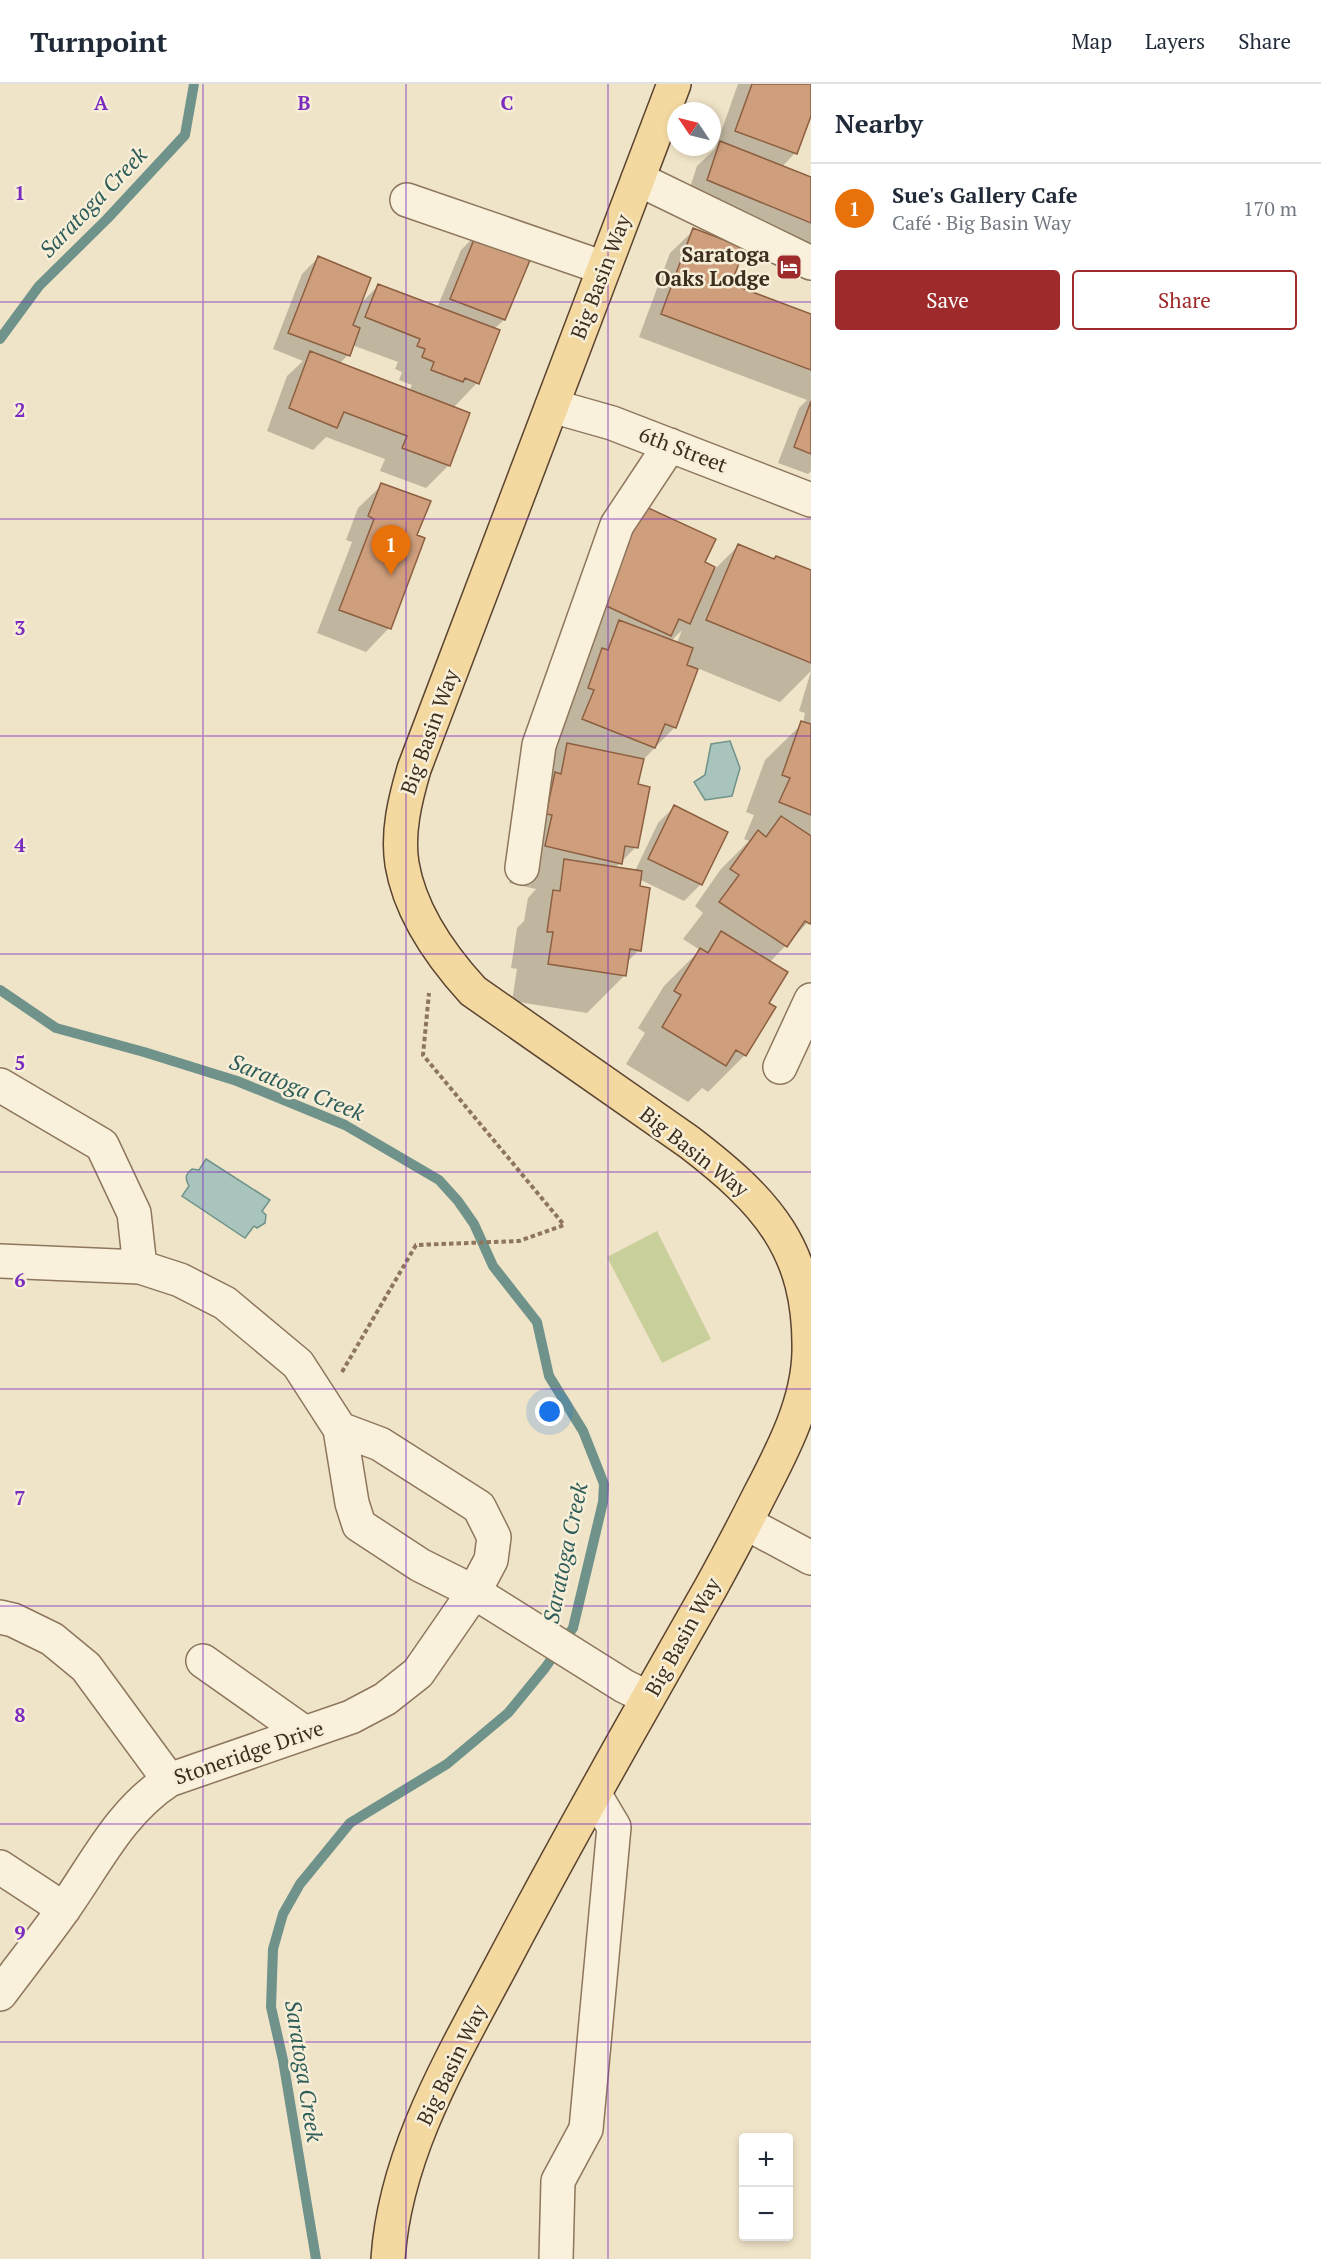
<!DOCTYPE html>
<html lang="en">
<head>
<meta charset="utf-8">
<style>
	body { margin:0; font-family:"PT Serif",serif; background:#f2f2f3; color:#1f2937 }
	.controls { position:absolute; right:18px; bottom:18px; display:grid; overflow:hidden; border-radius:6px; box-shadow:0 3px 9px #0003 }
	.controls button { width:54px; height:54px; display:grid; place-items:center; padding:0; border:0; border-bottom:2px solid #e0e1e3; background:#fff; color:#1f2937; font:30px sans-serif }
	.compass { position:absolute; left:667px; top:18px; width:54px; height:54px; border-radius:50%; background:#fff; box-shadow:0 3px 9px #0003; rotate:305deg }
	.you { position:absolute; left:550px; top:1328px; width:21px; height:21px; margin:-15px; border:4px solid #fff; border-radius:50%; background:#1a73e8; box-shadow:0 0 0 9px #1a73e833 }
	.badge { display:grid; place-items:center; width:39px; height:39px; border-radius:50%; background:#9e2a2b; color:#fff; font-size:20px; font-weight:700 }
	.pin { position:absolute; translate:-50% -50px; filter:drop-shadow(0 2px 3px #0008) }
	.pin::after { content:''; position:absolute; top:32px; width:21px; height:18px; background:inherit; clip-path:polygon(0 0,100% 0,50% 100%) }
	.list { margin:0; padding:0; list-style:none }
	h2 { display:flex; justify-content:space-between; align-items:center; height:78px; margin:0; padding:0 24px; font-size:26px }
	h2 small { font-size:20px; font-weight:400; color:#747a83 }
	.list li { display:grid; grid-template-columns:39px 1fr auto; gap:18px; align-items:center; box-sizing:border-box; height:90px; padding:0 24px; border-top:2px solid #e0e1e3 }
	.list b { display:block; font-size:22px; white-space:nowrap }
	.list p { margin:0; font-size:20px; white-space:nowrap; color:#747a83 }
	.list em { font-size:20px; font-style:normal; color:#747a83 }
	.actions { display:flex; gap:12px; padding:18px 24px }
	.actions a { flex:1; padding:14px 0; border:2px solid #9e2a2b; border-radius:6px; text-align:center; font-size:21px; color:#9e2a2b }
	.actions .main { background:#9e2a2b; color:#fff }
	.map { position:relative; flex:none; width:811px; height:2175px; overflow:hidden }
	header { display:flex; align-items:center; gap:36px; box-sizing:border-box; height:84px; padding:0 30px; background:#fff; border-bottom:2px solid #e0e1e3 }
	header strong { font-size:28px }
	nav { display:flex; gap:33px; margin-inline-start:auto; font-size:21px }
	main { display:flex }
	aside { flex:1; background:#fff }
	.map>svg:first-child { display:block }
	.green { fill:#c9cf9b }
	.water { fill:#a9c4bc; stroke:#6f938a; stroke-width:1.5 }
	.shadow { fill:#0003; fill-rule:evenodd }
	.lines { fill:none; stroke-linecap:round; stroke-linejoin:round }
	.stream { stroke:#6f938a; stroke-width:10 }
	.building { fill:#cf9f7d; stroke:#8d5f41; stroke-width:1.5 }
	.minor-casing { stroke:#8d765c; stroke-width:36 }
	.major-casing { stroke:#5b4430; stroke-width:36 }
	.path { stroke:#8d765c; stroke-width:4; stroke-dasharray:4.5 3; stroke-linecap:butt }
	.minor { stroke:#faf1dc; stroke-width:33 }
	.major { stroke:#f3d9a0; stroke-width:33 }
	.grid { fill:none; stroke:#7b2cbf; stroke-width:1.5; stroke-opacity:0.55 }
	.labels { text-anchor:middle; stroke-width:5; stroke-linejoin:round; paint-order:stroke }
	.poi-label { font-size:21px; font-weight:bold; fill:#3d2e20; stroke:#f7eed8; text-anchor:end }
	.street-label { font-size:21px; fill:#3d2e20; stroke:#f7eed8 }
	.water-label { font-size:22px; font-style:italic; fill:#2f5d5a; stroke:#f7eed8 }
	.grid-label { font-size:20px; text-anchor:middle; font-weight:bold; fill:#7b2cbf; stroke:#f7eed8; stroke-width:5; stroke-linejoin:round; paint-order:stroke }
</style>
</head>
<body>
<header>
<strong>Turnpoint</strong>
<nav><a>Map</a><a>Layers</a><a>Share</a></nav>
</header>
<main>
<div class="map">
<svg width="811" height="2175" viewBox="0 0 811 2175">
	<rect width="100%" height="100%" fill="#f0e4c8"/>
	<path class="green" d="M657 1147 711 1255 662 1279 607 1173Z"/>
	<path class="water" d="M730 657 740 684 732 712 705 716 694 698 705 691 711 660Z
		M206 1075 270 1116 262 1127 266 1131 265 1139 257 1144 254 1142 245 1154 182 1112 189 1102C185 1095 185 1090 192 1085L199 1086Z"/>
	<path class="shadow" d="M738 0H811V27L795 69 782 83 811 95V172L685 119 697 82 715 65Z
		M694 146 729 200 811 231V387L808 390 778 379 799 324 807 316 639 253 670 169Z
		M478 149 531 170 504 236 494 245 498 247 477 299 453 324 449 381 426 404 380 387 385 375 326 353 313 366 267 347 287 292 303 277 273 265 302 190 318 174 360 220 378 202 437 224 461 166ZM352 261 398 278 395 285 402 288 399 296 412 301 409 307 339 280 348 271Z
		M382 401 415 452 389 544 366 568 317 549 352 458 346 456 358 424Z
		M644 424 703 479 715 485 738 462 811 492V835L769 879 767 919 774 923 745 971 708 1008 702 1004 688 1018 626 980 645 949 638 944 664 902 700 866 683 855 703 829 695 822 721 785 749 757 744 755 754 731 746 728 765 676 803 639 805 629 799 627 811 587 780 618 697 584 675 643 643 676 636 701V763L615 784 635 787 658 739 674 723 726 748 701 800 684 817 639 795V866L626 879 624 892 587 929 512 917 517 885 511 884 517 844 524 837 528 814 536 805 509 799 546 672 582 575 590 568 565 556ZM682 546 677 559 671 557Z"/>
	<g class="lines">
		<path class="stream" d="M0 255 39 202 107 135 185 51 194 0
			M0 906 56 944 144 968 237 997 345 1041 439 1096 458 1117 474 1140 493 1182 537 1238 549 1292 583 1347 604 1400 603 1418 573 1544 545 1584 508 1629 447 1680 350 1739 300 1800 283 1830 273 1865 271 1923 283 1976 316 2175"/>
	</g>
	<path class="building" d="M752 0H811V32L797 70 735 47Z
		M720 57 811 93V139L707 96Z
		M693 144 745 164 731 200 811 230V286L661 230Z
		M477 148 533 169 505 236 450 215Z
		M318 172 371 194 353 241 360 244 350 272 288 249Z
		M378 200 500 246 479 300 465 294 463 298 431 286 434 278 422 273 425 265 417 262 420 255 365 233Z
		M310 267 470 329 450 382 402 364 407 352 344 328 337 344 289 324Z
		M811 317V370L794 363Z
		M381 399 431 417 417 451 425 454 391 545 339 526 374 435 368 432Z
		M644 422 716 455 705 478 715 483 690 540 679 535 671 552 600 519 625 449 631 451Z
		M738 460 774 475 776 472 811 486V579L706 536Z
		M619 536 693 564 687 581 698 585 676 644 665 640 655 664 582 635 594 606 588 604 602 564 608 566Z
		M801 637 811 640V731L779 718 790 694 782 691Z
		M567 659 644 675 638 700 650 703 638 764 625 762 622 780 545 762 552 731 546 730 555 688 561 690Z
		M674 721 728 748 702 801 648 775Z
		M781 732 811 752V838L810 840 805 837 787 863 719 818 739 791 730 785 758 746 766 753Z
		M564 775 642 787 640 802 650 804 641 867 630 865 626 892 548 880 553 848H547L553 806 560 807Z
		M721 847 788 888 769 919 776 923 746 972 736 966 726 982 662 943 681 911 674 907 700 864 708 869Z"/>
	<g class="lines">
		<g class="minor-casing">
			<path id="minor" d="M638 95 811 179
				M407 116 604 184
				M552 322 612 339 811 416
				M522 784 539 661 617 441 670 361
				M780 983 811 916
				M0 1001 102 1061 134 1129 140 1183
				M0 1177 140 1183 180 1196 225 1219 298 1280 340 1345 352 1419 359 1441 420 1481 474 1508 624 1602 648 1614
				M746 1439 811 1474
				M0 1533 13 1536 52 1555 86 1583 169 1696
				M203 1577 305 1649
				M0 1783 64 1825
				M0 1910C21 1882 43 1854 63 1826 97 1778 119 1729 169 1696L351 1633 385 1615 418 1589 474 1508 491 1476 494 1453 479 1423 380 1360 340 1345
				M556 2175 558 2097 586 2045 614 1743 595 1711"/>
		</g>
		<g class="major-casing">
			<path id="major" d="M388 2175C395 2067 455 1969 504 1876 570 1751 640 1628 710 1505 727 1474 744 1442 760 1410 783 1366 808 1318 809 1268 811 1165 766 1117 689 1058L473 907C441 872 410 828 402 780 397 748 405 716 414 685L674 0"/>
		</g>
		<path class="path" d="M342 1288 416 1161 519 1157 564 1141 423 971 429 909"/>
		<use href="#minor" class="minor"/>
		<use href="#major" class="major"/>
	</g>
	<path class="grid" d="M203 0V2175M406 0V2175M608 0V2175M0 218H811M0 435H811M0 652H811M0 870H811M0 1088H811M0 1305H811M0 1522H811M0 1740H811M0 1958H811"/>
	<defs>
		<g id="hotel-square" transform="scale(1.35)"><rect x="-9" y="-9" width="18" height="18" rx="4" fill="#9e2a2b" stroke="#f7eed8"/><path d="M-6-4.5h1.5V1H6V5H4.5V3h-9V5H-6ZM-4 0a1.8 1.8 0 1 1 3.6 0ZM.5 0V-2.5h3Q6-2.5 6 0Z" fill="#fff"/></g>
	</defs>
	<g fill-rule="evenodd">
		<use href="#hotel-square" x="789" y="183"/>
	</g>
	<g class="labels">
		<g class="poi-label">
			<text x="770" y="178">Saratoga<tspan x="770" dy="24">Oaks Lodge</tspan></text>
		</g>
		<g class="street-label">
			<text transform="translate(601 193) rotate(-69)" y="7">Big Basin Way</text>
			<text transform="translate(683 366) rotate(21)" y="7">6th Street</text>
			<text transform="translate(430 648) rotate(-70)" y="7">Big Basin Way</text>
			<text transform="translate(694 1068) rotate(38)" y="7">Big Basin Way</text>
			<text transform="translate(683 1553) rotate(-61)" y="7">Big Basin Way</text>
			<text transform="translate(249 1669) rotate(-19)" y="7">Stoneridge Drive</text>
			<text transform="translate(452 1981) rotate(-64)" y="7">Big Basin Way</text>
		</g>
		<g class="water-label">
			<text transform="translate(93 118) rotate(-46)" y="8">Saratoga Creek</text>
			<text transform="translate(297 1003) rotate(22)" y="8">Saratoga Creek</text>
			<text transform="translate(565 1469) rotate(-78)" y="8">Saratoga Creek</text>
			<text transform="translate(304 1987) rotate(81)" y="8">Saratoga Creek</text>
		</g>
	</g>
	<g class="grid-label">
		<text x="101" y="26">A</text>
		<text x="304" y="26">B</text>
		<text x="507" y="26">C</text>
		<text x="20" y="116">1</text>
		<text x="20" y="333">2</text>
		<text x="20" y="551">3</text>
		<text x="20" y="768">4</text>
		<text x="20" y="986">5</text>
		<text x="20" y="1203">6</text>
		<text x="20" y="1421">7</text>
		<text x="20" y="1638">8</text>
		<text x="20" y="1856">9</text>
	</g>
</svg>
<div class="controls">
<button>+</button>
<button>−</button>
</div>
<svg class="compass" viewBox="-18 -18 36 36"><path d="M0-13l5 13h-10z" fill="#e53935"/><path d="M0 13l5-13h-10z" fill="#747a83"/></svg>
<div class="you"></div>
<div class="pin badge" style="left:391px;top:491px;background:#e8710a">1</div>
</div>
<aside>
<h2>Nearby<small></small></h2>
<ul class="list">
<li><span class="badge" style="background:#e8710a">1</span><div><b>Sue's Gallery Cafe</b><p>Café · Big Basin Way</p></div><em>170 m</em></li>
</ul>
<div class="actions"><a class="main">Save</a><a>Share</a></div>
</aside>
</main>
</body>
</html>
